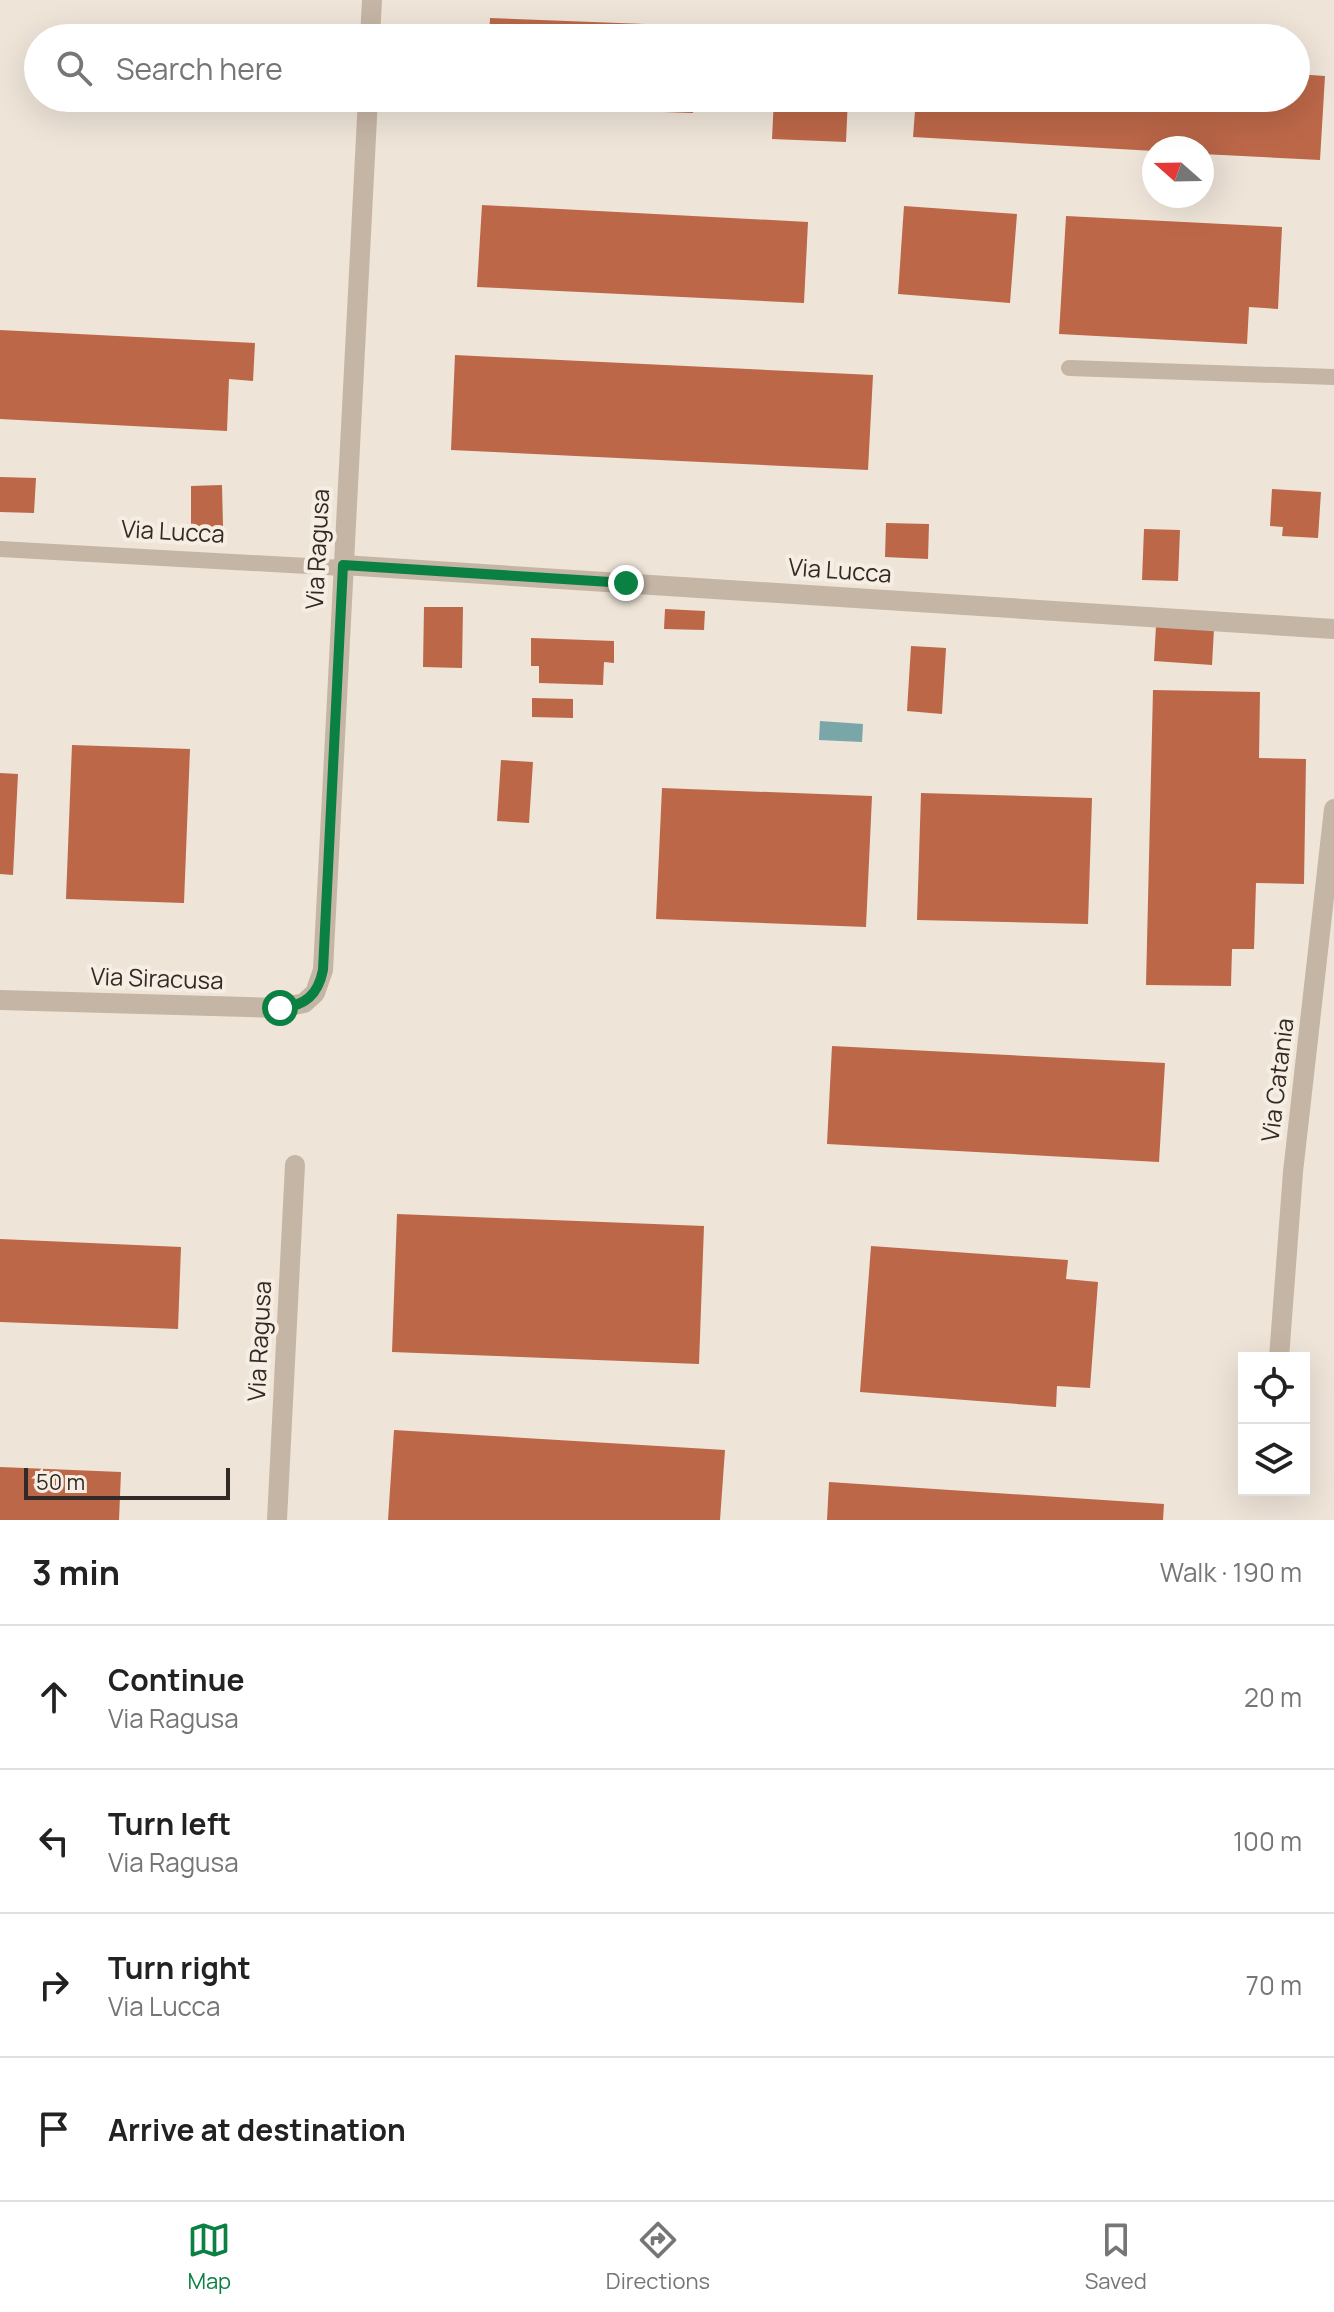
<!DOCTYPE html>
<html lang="en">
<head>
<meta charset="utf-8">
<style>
	body { margin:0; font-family:Manrope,sans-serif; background:#f6f6f6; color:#222 }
	.controls { position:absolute; right:24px; bottom:24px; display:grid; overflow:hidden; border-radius:0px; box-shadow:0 8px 32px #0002 }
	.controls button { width:72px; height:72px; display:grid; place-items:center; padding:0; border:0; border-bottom:2px solid #e0e0e0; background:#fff; color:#222; font:40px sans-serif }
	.compass { position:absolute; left:1142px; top:136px; width:72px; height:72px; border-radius:50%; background:#fff; box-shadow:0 8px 32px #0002; rotate:290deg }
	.scale { position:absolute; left:24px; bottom:20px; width:206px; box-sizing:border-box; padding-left:8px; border:4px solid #322a26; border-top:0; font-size:22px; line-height:28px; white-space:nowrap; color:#322a26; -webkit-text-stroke:6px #f7eee3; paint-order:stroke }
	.stop { position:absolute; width:24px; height:24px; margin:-18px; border:6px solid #0b8043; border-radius:50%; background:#fff }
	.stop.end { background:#0b8043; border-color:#fff; box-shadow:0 2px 8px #0008 }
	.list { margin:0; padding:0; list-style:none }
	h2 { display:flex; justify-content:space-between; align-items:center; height:104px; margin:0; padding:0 32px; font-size:34px }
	h2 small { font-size:26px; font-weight:400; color:#767676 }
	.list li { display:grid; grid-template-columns:52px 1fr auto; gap:24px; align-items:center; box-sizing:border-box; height:144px; padding:0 32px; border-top:2px solid #e0e0e0 }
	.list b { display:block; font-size:30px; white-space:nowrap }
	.list p { margin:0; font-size:26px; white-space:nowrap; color:#767676 }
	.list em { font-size:26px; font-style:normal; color:#767676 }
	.icon { flex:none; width:44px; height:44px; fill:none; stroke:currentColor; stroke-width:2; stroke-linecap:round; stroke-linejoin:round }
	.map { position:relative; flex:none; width:1334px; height:1520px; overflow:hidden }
	.search { position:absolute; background:#fff; box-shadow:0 8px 32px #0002; left:24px; right:24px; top:24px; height:88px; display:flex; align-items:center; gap:20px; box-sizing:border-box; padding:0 28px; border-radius:44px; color:#767676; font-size:30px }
	.sheet { height:680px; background:#fff }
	nav { display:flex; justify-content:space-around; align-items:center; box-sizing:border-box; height:112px; border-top:2px solid #e0e0e0; background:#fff; font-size:22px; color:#767676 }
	nav a { display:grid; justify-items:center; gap:4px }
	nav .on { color:#0b8043 }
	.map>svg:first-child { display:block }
	.water { fill:#79a6a9 }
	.building { fill:#bc6748 }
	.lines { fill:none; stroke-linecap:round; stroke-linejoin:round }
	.lane { stroke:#c5b5a5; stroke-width:16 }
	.street { stroke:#c5b5a5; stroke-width:20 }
	.route { stroke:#0b8043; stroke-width:10 }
	.labels { text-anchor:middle; stroke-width:8; stroke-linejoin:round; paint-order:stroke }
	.street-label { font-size:24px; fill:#322a26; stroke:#f7eee3 }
</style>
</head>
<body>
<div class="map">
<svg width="1334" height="1520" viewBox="0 0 1334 1520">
	<rect width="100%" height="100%" fill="#eee4d8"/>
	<path class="water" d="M820 721 863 724 862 742 819 740Z"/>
	<path class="building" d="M490 18 697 26 696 38H489Z
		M776 33 849 35V38H776Z
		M1296 74 1325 76 1320 160 1202 154V148H1154V151L913 137 916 98H1296Z
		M487 98H694L693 113 486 106Z
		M774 98H848L846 142 772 139Z
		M482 205 808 222 804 303 477 287Z
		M904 206 1017 214 1010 303 898 294Z
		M1066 216 1282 227 1278 309 1249 307 1247 344 1059 334Z
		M0 330 255 343 253 381 229 379 227 431 0 419Z
		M455 355 873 375 868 470 451 450Z
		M0 477 36 478 34 513 0 512Z
		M222 485 223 527H191V486Z
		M1272 489 1321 492 1318 538 1282 536 1283 527 1270 526Z
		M886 523 929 524 928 559 885 557Z
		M1144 529 1180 530 1178 581 1142 580Z
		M424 607H463L462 668 423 667Z
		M665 609 705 611 704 630 664 629Z
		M1156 626 1214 629 1212 665 1154 661Z
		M531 638 614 641V663L604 662 603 685 539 683V666H531Z
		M911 646 946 648 942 714 907 711Z
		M1153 690 1260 692 1259 758 1306 759 1304 884 1256 883 1254 949H1232L1231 986 1146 985Z
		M532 698 573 699V718L532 717Z
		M72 745 190 749 184 903 66 899Z
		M501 760 533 762 529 823 497 821Z
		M0 773 18 774 13 875 0 874Z
		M662 788 872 796 866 927 656 919Z
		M921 793 1092 798 1088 924 917 920Z
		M832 1046 1165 1063 1159 1162 827 1144Z
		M397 1214 704 1226 699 1364 392 1352Z
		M0 1239 181 1247 178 1329 0 1322Z
		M871 1246 1068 1260 1066 1279 1098 1282 1090 1388 1057 1386 1056 1407 860 1392Z
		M394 1430 725 1450 720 1520H388Z
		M0 1467 121 1472 119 1520H0Z
		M829 1482 1164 1504 1163 1520H827Z"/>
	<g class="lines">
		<path class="lane" d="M1069 368 1334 377
			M0 549 343 568"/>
		<path class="street" d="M370 38 372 0
			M343 565 1334 629
			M0 1000 280 1008 304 1003 315 993 323 970 368 98
			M1279 1358 1293 1172 1334 809
			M277 1520 295 1165"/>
	</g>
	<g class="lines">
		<path class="route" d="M280 1008C305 1006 318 995 323 970L343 565 626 583"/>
	</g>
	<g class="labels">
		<g class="street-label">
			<text transform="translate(173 532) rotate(3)" y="8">Via Lucca</text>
			<text transform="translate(318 549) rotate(-87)" y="8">Via Ragusa</text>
			<text transform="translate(840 571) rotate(4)" y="8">Via Lucca</text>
			<text transform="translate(157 979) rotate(2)" y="8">Via Siracusa</text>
			<text transform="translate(1278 1080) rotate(-83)" y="8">Via Catania</text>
			<text transform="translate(260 1341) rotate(-87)" y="8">Via Ragusa</text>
		</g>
	</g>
</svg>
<div class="controls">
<button><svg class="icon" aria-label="locate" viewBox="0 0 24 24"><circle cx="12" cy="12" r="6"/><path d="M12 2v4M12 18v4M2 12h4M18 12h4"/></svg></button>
<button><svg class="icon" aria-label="layers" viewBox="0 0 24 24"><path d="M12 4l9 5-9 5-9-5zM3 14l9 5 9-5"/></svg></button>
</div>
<svg class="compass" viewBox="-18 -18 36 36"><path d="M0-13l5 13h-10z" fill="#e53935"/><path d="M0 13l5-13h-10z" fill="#767676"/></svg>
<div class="scale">50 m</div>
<div class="stop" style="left:280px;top:1008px"></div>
<div class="stop end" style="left:626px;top:583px"></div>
<div class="search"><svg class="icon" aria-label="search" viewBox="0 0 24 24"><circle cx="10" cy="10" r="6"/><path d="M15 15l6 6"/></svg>Search here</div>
</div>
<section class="sheet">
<h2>3 min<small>Walk · 190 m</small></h2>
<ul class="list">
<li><svg class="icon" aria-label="ahead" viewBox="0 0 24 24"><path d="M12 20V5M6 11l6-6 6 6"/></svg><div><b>Continue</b><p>Via Ragusa</p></div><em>20 m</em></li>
<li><svg class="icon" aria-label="left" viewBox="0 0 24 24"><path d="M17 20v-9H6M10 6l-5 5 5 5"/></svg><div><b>Turn left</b><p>Via Ragusa</p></div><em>100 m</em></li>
<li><svg class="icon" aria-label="right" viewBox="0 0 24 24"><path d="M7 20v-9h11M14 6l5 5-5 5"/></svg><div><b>Turn right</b><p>Via Lucca</p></div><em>70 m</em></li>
<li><svg class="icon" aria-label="arrive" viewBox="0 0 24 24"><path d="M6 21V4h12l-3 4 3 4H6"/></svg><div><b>Arrive at destination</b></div></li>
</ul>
</section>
<nav>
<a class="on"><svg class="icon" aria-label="map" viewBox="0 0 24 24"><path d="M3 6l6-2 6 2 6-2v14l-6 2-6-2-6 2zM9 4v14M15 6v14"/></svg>Map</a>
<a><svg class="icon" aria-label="directions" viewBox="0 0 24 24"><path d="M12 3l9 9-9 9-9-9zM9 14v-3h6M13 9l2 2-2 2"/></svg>Directions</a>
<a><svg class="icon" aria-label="saved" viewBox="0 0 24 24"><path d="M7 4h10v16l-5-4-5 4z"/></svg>Saved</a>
</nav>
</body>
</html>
